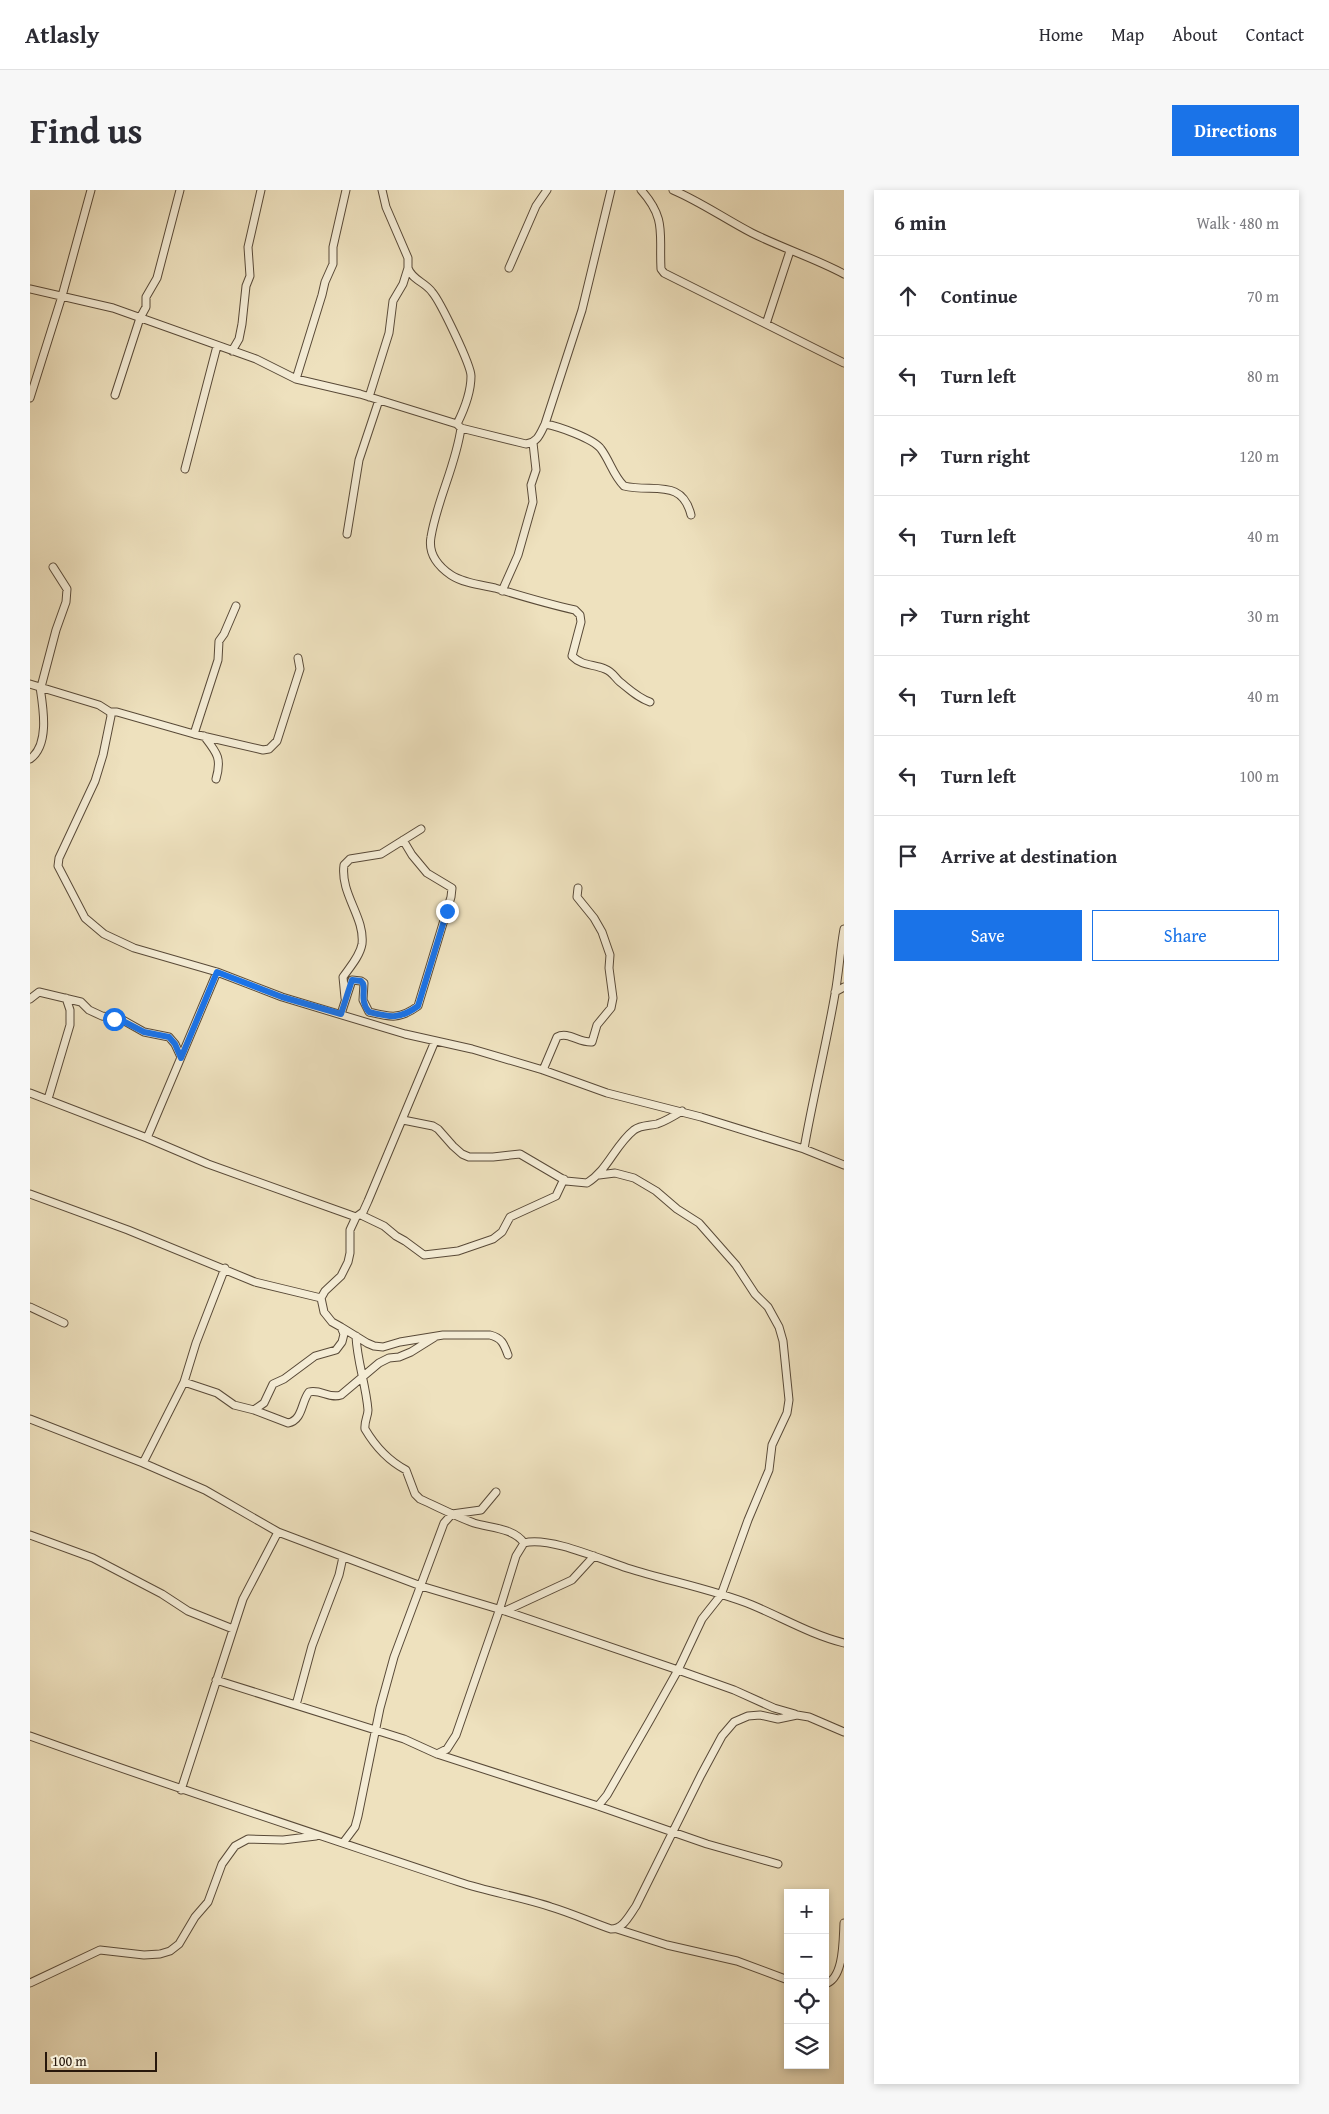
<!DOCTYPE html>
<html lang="en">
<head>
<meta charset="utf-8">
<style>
	body { margin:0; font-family:"Gentium Book Plus",serif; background:#f7f7f7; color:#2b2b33 }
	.controls { position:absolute; right:15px; bottom:15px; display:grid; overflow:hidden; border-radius:0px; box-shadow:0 2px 8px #0003 }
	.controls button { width:45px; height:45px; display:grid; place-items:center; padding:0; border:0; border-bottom:1px solid #e1e1e2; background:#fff; color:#2b2b33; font:25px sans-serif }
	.scale { position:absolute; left:15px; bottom:12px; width:112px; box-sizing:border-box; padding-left:5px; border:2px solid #27170b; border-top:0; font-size:14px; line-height:18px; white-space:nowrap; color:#27170b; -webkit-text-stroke:4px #f4ecd5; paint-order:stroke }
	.stop { position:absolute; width:15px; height:15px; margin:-11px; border:4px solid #1a73e8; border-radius:50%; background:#fff }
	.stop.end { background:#1a73e8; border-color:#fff; box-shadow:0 1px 5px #0008 }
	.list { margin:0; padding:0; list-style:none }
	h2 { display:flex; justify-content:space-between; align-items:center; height:65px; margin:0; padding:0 20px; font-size:21px }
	h2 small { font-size:16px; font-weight:400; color:#7c7c81 }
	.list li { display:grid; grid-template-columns:32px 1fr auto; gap:15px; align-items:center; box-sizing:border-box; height:80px; padding:0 20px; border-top:1px solid #e1e1e2 }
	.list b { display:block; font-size:19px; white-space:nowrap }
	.list em { font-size:16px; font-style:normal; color:#7c7c81 }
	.actions { display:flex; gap:10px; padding:15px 20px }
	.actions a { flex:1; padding:11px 0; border:1px solid #1a73e8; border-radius:0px; text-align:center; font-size:18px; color:#1a73e8 }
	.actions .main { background:#1a73e8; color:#fff }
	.icon { flex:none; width:28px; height:28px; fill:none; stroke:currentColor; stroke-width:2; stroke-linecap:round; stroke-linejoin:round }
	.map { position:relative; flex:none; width:814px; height:1894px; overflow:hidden; border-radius:0px }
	header { display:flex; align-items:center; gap:30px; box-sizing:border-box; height:70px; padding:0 25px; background:#fff; border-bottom:1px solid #e1e1e2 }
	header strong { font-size:24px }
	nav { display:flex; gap:28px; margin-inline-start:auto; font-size:18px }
	.intro { display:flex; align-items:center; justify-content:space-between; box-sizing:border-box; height:120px; padding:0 30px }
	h1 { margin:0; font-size:35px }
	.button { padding:12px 22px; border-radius:0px; background:#1a73e8; color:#fff; font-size:18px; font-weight:700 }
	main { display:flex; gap:30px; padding:0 30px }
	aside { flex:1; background:#fff; border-radius:0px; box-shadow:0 2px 8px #0003 }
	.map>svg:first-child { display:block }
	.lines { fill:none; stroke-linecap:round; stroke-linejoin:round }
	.minor-casing { stroke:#594a38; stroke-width:9 }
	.minor { stroke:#f4ecd5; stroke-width:7 }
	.route { stroke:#1a73e8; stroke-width:6 }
</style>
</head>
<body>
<header>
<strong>Atlasly</strong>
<nav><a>Home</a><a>Map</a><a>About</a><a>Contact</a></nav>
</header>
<div class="intro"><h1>Find us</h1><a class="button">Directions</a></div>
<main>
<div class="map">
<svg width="814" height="1894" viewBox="0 0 814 1894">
	<rect width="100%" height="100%" fill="#eee1be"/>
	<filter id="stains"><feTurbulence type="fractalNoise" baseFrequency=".004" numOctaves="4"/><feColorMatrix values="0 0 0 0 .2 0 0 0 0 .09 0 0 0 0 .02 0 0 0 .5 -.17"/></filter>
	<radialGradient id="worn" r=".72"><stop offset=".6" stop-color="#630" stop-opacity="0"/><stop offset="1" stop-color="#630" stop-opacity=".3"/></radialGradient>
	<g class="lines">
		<g class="minor-casing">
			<path id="minor" d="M611 0C637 29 629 44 631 79L634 83 814 173
				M643 0C671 12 695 29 722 43 752 58 784 68 814 84
				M378 78C382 90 395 92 402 102 410 111 441 175 441 186 441 202 434 220 427 234
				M479 78 506 16 517 0
				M0 99 83 118 226 169 266 189 330 204 427 234 431 238 496 254C508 252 510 244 515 234L552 120 581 0
				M736 134 760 61
				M202 161 209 149 212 134 216 96 220 86 218 57 231 0
				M266 189 292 105 295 92 303 74V57L316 0
				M85 205 110 128 116 117V107L127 88 150 0
				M339 207 359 143 363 111 373 94 378 78V68L356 17 352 0
				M0 208 32 106 61 0
				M515 234C528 236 564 249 571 259 580 271 583 285 594 296 623 303 652 288 661 325
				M431 238C426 275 407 310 401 347 398 363 408 376 421 385 433 393 451 395 465 398 491 406 518 414 545 420L550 425 551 432 542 466C552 476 563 474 575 479 583 482 585 488 590 492 600 500 608 508 620 512
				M155 279 187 156
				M317 344 329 270 349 210
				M472 401 488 365 503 312 501 295 506 280 503 253
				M0 494 69 515 80 522 81 526 73 565 65 591 29 668 28 676 55 728 74 744 104 758 187 782 252 807 375 844 442 859 513 880 577 903 671 927 774 959 814 975
				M11 497 26 440 36 412 37 399 23 377
				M80 522H87L164 544 233 560 239 559 247 551 270 479 268 468
				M164 544 188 470 189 451 194 444 206 416
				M174 546C187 563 192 568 186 589
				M0 569C20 555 13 517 10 497
				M805 802 814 797
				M315 808 313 787C320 777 330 766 332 754 335 727 310 704 314 675L320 669 351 664 391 639
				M0 809 9 802 51 812 59 820 72 826 91 829 114 842 139 847 145 854 151 867
				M311 824 322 790 331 791 334 793 333 810 339 822C360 827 369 830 388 816L421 707 422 698 397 683 382 665 373 650
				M513 880 527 847C538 841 549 853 562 852L567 835 581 818 583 808 579 778 580 765 572 742 564 728 547 707 548 698
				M0 903 117 948 178 974 326 1027 333 1022 338 1011 405 851
				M18 909 40 835V820L36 808
				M373 930 403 936 408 939 423 956 432 964 439 967H463L490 964 536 991 557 993C578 980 585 955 604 940 611 935 619 936 627 934 636 931 644 926 652 921
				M117 948 187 782
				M774 959C783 907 796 856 805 804 809 782 810 761 814 739
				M0 1004 98 1040 225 1092 291 1108
				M331 1025 354 1036 366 1046 375 1051 394 1065 428 1061 463 1049 472 1042 480 1027 526 1006 534 989
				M0 1117 34 1133
				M311 1137 337 1153 344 1156 353 1157 370 1152 413 1145H460C472 1148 474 1154 478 1165
				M326 1146C327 1171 336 1195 338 1220 338 1226 334 1232 335 1239 345 1256 359 1271 376 1280L385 1304 390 1309C408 1317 425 1326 444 1333 460 1338 484 1338 494 1353
				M154 1192 187 1203 204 1215 224 1220 234 1213 243 1194 254 1189 285 1166 306 1160 312 1152 314 1144 311 1137 302 1132 294 1122 291 1108 295 1101 311 1086 318 1072 320 1063V1040L326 1027
				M224 1220 258 1233C273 1230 271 1212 279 1202 291 1199 299 1209 311 1205L349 1173 359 1168 369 1167 381 1162 405 1147
				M0 1229 113 1273 175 1300 248 1342 391 1396 475 1421 648 1480 704 1500 744 1518 765 1524
				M113 1273 154 1192 166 1153 195 1078
				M0 1345 63 1368 132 1404 158 1421 203 1439
				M475 1421 542 1390 564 1366
				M186 1490 374 1549 407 1564 568 1616 677 1654 748 1674
				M266 1515 282 1456 309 1385 313 1367
				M0 1546C142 1597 286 1644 429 1692 459 1702 491 1707 521 1717 541 1723 561 1732 581 1739 593 1739 599 1726 606 1716L671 1585 692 1546 704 1532 718 1526 730 1525 748 1529 767 1525 779 1527 814 1542
				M407 1564 417 1559 426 1545 469 1421 486 1366 494 1353C519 1346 572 1370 597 1378 638 1391 682 1399 722 1415 753 1428 782 1445 814 1453
				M151 1600 213 1409 248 1342
				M568 1616 577 1605 620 1530 648 1480 672 1429 691 1405 718 1330 739 1280 742 1255 757 1223 759 1210 753 1151 749 1137 738 1117 725 1104 706 1075 669 1033 647 1019 626 1001 604 988 585 983 569 985
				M313 1653 325 1637 328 1626 350 1518 364 1467 414 1333 422 1324 451 1320 466 1302
				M587 1739 637 1755 707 1771 758 1790
				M0 1793 70 1760 114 1765 130 1764 140 1761 149 1754 165 1727 178 1712 192 1674 205 1656 218 1649 253 1650 286 1646
				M795 1794C814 1789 813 1751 814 1733"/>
		</g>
		<use href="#minor" class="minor"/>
	</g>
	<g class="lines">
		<path class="route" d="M84 829 91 830 114 842 139 847 145 854 151 868 187 782 252 807 311 824 322 790 331 791C338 797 328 809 339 822 360 827 369 830 388 816L417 721"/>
	</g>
	<rect width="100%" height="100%" filter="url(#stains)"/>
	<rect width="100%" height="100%" fill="url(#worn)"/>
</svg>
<div class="controls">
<button>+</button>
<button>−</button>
<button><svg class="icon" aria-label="locate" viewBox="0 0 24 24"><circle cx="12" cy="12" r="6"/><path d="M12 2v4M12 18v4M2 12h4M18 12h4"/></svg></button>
<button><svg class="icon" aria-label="layers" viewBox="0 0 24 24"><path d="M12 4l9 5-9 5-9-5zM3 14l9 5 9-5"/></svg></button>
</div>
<div class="scale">100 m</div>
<div class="stop" style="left:84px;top:829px"></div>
<div class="stop end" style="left:417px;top:721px"></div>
</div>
<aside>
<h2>6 min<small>Walk · 480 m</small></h2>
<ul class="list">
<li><svg class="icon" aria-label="ahead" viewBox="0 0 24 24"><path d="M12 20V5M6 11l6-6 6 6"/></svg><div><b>Continue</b></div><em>70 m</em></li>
<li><svg class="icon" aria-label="left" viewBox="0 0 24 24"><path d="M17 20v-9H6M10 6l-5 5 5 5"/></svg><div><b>Turn left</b></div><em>80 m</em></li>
<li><svg class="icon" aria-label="right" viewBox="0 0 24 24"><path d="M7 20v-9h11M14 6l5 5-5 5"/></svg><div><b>Turn right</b></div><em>120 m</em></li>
<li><svg class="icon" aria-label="left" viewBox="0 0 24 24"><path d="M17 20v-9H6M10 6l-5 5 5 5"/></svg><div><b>Turn left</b></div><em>40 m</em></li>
<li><svg class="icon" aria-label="right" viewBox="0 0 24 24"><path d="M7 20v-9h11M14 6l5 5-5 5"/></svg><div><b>Turn right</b></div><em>30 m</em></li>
<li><svg class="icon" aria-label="left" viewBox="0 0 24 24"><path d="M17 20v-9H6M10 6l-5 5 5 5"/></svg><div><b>Turn left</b></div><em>40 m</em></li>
<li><svg class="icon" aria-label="left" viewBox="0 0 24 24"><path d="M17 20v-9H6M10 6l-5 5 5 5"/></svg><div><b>Turn left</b></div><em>100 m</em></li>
<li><svg class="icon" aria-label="arrive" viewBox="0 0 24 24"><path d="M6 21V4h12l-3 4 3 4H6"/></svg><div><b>Arrive at destination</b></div></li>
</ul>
<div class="actions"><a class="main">Save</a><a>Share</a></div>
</aside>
</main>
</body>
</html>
